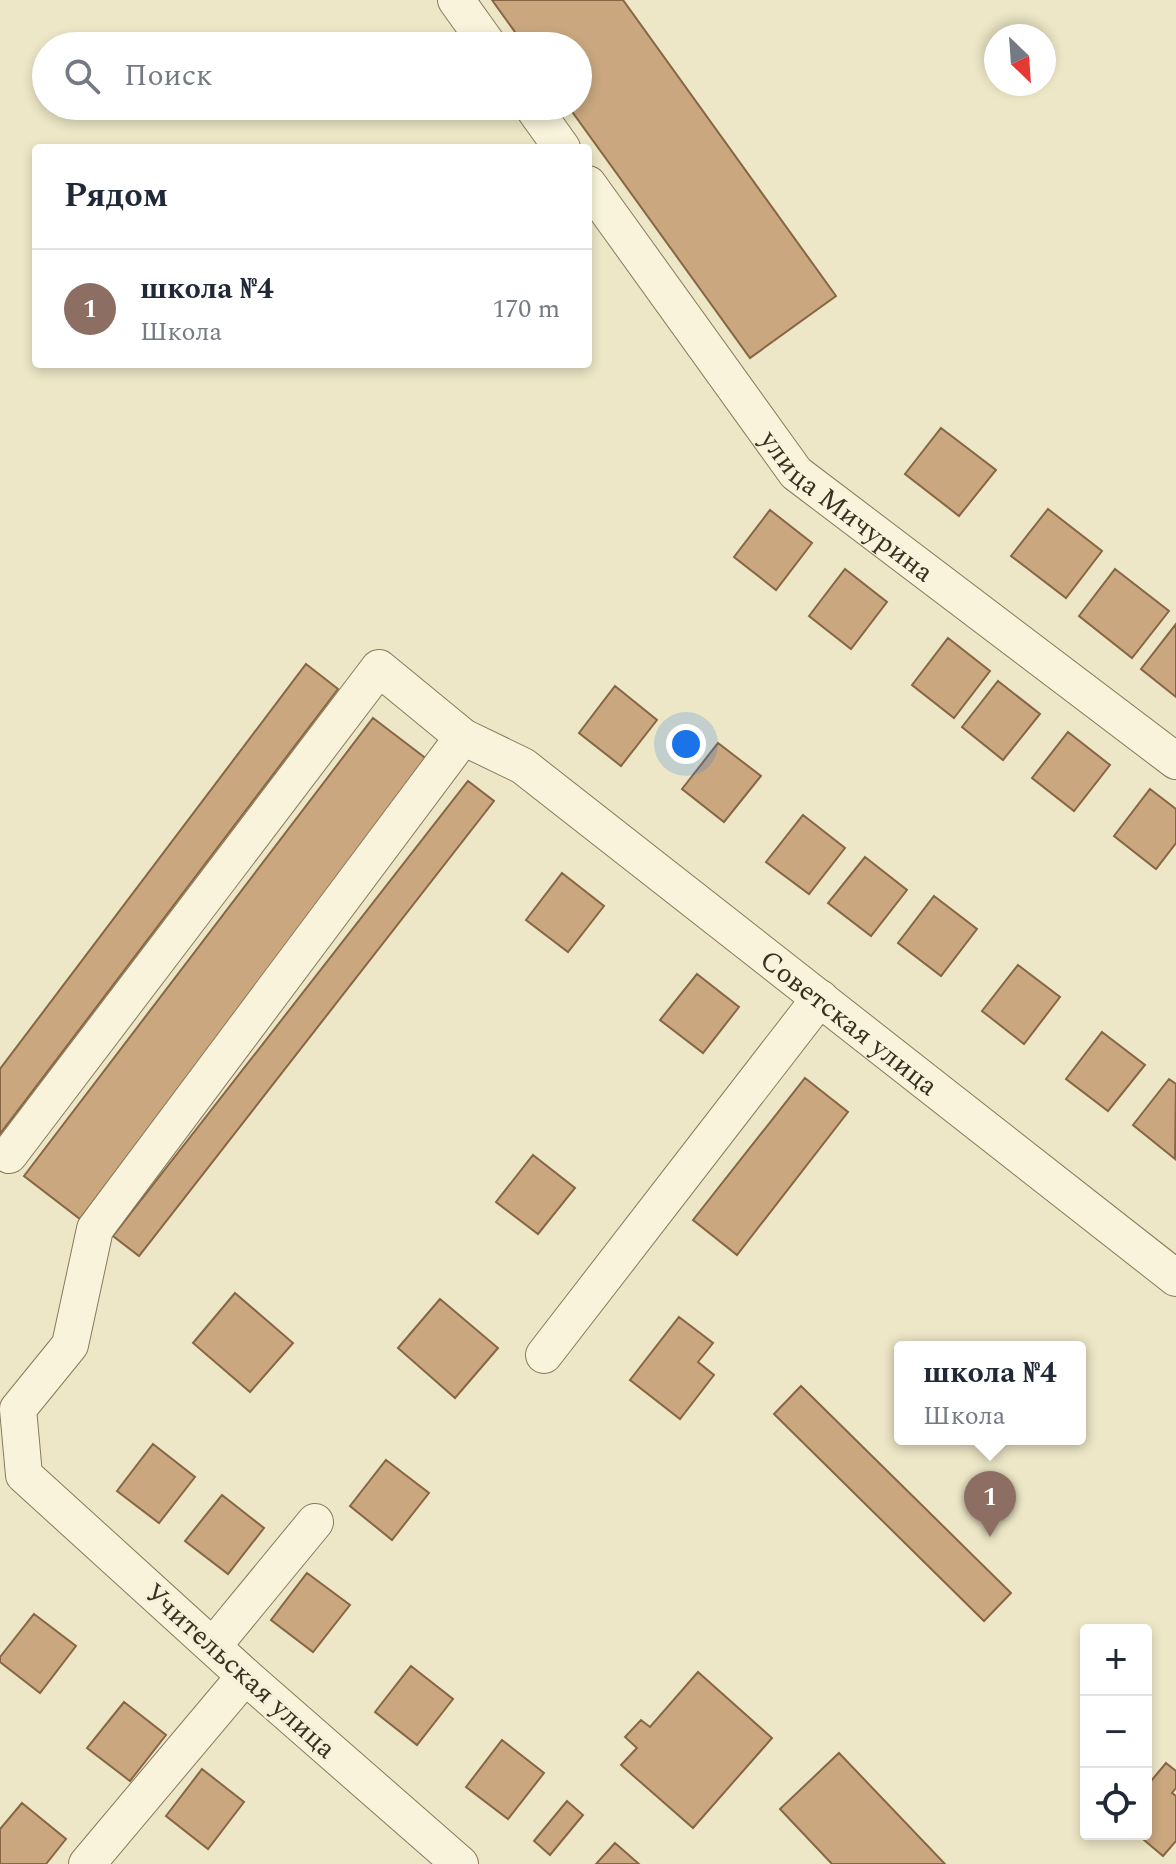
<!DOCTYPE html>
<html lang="ru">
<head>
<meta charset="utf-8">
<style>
	body { margin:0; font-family:Spectral,serif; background:#f2f2f3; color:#1f2937 }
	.controls { position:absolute; right:24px; bottom:24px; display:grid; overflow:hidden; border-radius:8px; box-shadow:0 4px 12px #0003 }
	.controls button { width:72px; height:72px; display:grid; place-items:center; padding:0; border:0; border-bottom:2px solid #e0e1e3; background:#fff; color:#1f2937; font:40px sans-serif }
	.compass { position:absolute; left:984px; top:24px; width:72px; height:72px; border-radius:50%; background:#fff; box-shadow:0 4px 12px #0003; rotate:155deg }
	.you { position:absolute; left:686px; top:744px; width:28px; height:28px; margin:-20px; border:6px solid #fff; border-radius:50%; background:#1a73e8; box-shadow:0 0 0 12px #1a73e833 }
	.badge { display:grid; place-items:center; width:52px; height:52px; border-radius:50%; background:#ea580c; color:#fff; font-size:26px; font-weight:700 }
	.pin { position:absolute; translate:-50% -66px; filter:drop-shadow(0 2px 4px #0008) }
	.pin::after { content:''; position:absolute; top:42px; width:28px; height:24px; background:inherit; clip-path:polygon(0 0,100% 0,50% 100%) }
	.popup { position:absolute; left:894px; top:1341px; width:192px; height:104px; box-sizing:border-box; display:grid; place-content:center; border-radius:8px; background:#fff; filter:drop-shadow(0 2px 6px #0005); font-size:26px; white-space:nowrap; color:#747a83 }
	.popup b { font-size:30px; color:#1f2937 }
	.popup::after { content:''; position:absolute; left:50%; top:100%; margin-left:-16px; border:16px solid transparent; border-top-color:#fff }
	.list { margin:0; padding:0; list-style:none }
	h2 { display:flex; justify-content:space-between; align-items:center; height:104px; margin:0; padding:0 32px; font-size:34px }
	h2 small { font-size:26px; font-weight:400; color:#747a83 }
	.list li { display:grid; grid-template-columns:52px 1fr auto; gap:24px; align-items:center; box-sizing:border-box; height:120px; padding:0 32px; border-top:2px solid #e0e1e3 }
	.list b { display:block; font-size:30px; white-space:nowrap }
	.list p { margin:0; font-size:26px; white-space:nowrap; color:#747a83 }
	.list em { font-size:26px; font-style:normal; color:#747a83 }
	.icon { flex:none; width:44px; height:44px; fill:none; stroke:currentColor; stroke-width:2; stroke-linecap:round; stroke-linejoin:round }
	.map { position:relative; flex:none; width:1176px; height:1864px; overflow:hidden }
	.search { position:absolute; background:#fff; box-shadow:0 4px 12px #0003; left:32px; top:32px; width:560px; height:88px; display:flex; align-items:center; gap:20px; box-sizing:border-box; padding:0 28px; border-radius:44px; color:#747a83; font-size:30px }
	.panel { position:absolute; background:#fff; box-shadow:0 4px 12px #0003; left:32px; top:144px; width:560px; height:224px; border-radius:8px }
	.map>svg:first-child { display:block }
	.building { fill:#caa77e; stroke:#876643; stroke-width:2 }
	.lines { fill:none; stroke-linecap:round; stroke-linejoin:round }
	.minor-casing { stroke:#89795d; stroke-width:38 }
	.minor { stroke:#f8f3da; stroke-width:36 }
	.labels { text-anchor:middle; stroke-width:6; stroke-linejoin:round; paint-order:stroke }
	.street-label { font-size:28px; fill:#3a2f20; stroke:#f5f0d7 }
</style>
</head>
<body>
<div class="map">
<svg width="1176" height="1864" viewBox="0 0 1176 1864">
	<rect width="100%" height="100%" fill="#ede7c7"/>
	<path class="building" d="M492 0H623L836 296 750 358 568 106H578V46H525Z
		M941 428 996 470 959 516 905 474Z
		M1048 509 1102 551 1066 598 1011 556Z
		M770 510 812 543 776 590 734 557Z
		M845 569 887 602 851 649 809 616Z
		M1115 569 1169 611 1132 658 1079 616Z
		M1176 624V697L1141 669Z
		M948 638 990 671 954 718 912 685Z
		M306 664 338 689 0 1134V1069Z
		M998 681 1040 714 1003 760 962 727Z
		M615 686 657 720 621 766 579 733Z
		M373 718 428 760 80 1219 24 1176Z
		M1068 732 1110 765 1074 811 1032 778Z
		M718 743 761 776 724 822 682 789Z
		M468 781 494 801 139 1256 113 1236Z
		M1150 789 1176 809V843L1156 869 1114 836Z
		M803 815 845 848 809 894 766 862Z
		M865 857 907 890 871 936 828 903Z
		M562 873 604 906 568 952 526 920Z
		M934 896 977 929 941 976 898 943Z
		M1018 965 1060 997 1024 1044 982 1011Z
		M697 974 739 1007 703 1053 660 1020Z
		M1102 1032 1145 1065 1108 1111 1066 1079Z
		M805 1078 848 1112 737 1255 693 1220Z
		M1169 1079 1176 1084 1175 1159 1133 1125Z
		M533 1155 575 1188 538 1234 496 1202Z
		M235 1293 293 1343 250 1392 193 1343Z
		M440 1299 498 1348 455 1398 398 1348Z
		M679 1317 713 1343 698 1362 714 1375 680 1419 630 1380Z
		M801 1386 1011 1593 984 1621 774 1414Z
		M153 1444 195 1477 159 1523 117 1491Z
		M386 1460 429 1493 392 1540 350 1506Z
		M222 1495 264 1528 228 1574 185 1541Z
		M307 1573 350 1605 313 1652 271 1620Z
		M34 1614 76 1646 40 1693 0 1662V1657Z
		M411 1666 453 1699 417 1745 375 1712Z
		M698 1672 772 1738 693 1828 621 1765 637 1748 625 1737 641 1720 650 1727Z
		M124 1702 166 1735 130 1781 87 1748Z
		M502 1740 544 1773 508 1819 466 1787Z
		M839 1753 945 1864H832L780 1809Z
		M1166 1763 1176 1771V1788L1172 1793 1176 1796V1841L1163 1856 1137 1834H1146V1787Z
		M202 1769 244 1802 208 1849 166 1816Z
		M567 1801 583 1815 550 1855 534 1841Z
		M22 1803 66 1839 46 1864H0V1829Z
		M615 1843 639 1864H596Z"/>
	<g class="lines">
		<g class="minor-casing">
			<g id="minor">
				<path d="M456 0 489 46"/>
				<path d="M532 106 562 148"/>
				<path id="s1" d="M588 184 796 473 1176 761"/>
				<path id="s2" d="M9 1155 379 668 463 737 523 766 1176 1278"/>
				<path d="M544 1355 820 998"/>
				<path d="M213 1646 315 1522"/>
				<path d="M87 1864 245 1676"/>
				<path d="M460 1864 245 1676 24 1475 18 1409 70 1345 95 1229 463 737"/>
			</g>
		</g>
		<use href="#minor" class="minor"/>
	</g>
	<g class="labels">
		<g class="street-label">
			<text dy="10" stroke="none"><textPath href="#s1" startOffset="416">улица Мичурина</textPath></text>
			<text dy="10" stroke="none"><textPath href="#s2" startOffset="1202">Советская улица</textPath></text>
			<text transform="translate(241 1670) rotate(42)" y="10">Учительская улица</text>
		</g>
	</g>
</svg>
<div class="controls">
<button>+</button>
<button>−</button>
<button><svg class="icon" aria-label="locate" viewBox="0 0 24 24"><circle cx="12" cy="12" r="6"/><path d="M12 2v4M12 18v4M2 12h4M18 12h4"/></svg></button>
</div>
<svg class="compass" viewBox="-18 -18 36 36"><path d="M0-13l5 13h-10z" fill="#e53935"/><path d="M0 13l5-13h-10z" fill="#747a83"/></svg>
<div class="you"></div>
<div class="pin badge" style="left:990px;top:1537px;background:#8d6e63">1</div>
<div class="popup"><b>школа №4</b>Школа</div>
<div class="search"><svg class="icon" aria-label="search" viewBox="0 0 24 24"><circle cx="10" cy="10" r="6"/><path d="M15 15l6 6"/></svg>Поиск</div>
<section class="panel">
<h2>Рядом<small></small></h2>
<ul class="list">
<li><span class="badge" style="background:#8d6e63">1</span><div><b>школа №4</b><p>Школа</p></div><em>170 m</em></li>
</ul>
</section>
</div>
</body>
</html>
